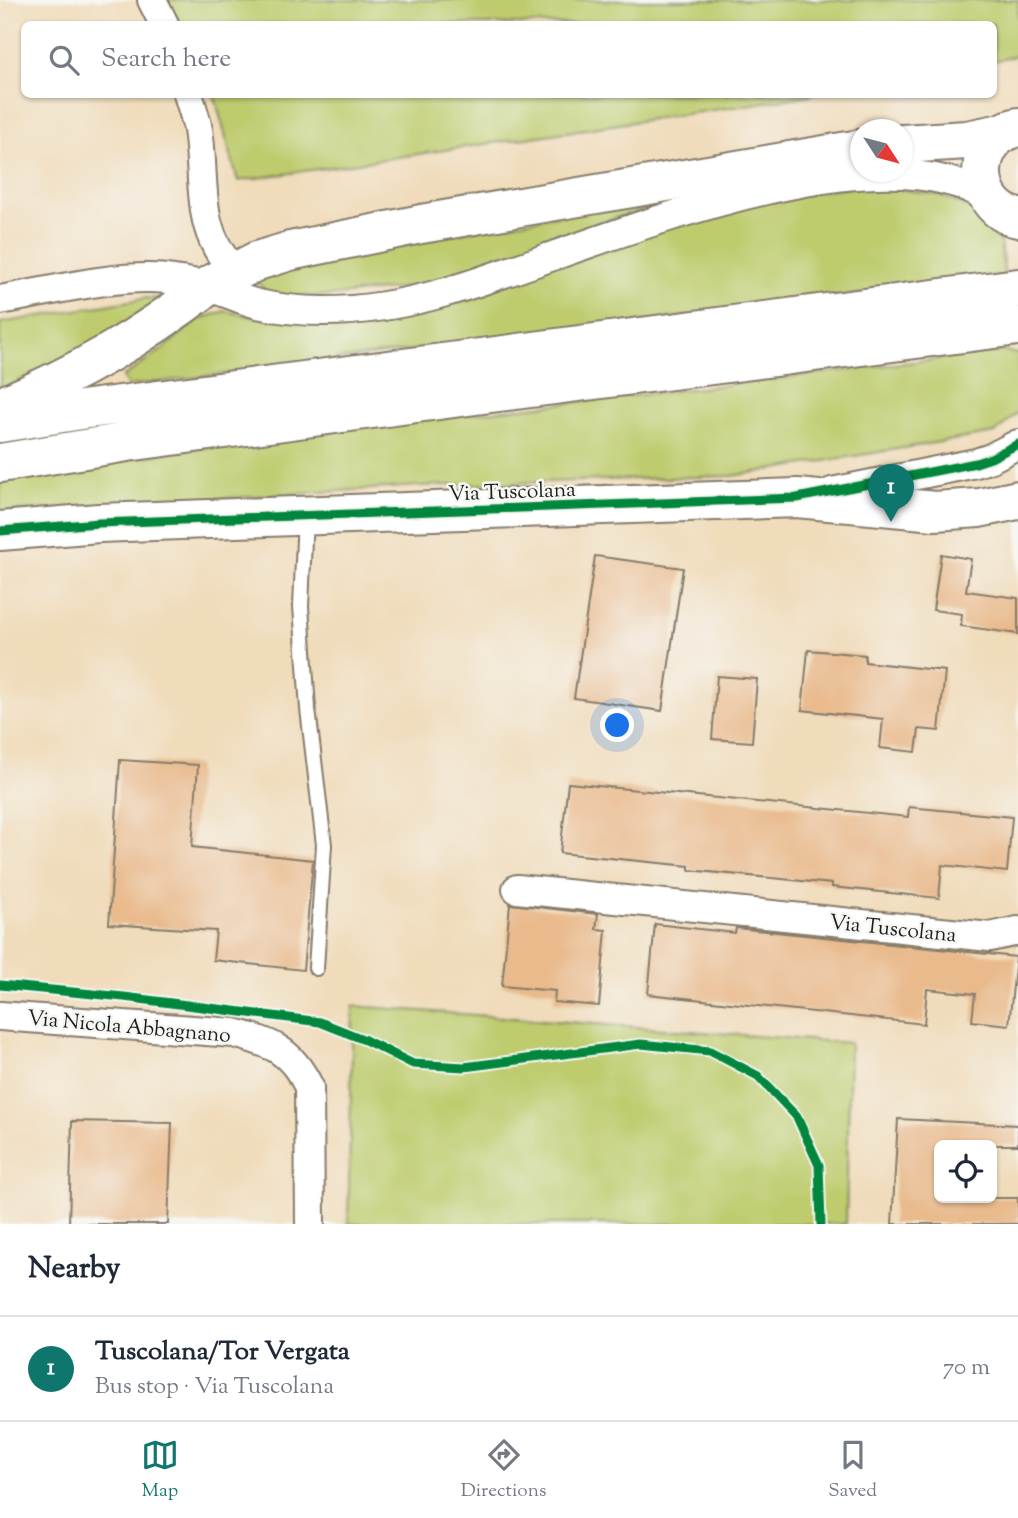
<!DOCTYPE html>
<html lang="en">
<head>
<meta charset="utf-8">
<style>
	body { margin:0; font-family:"Sorts Mill Goudy",serif; background:#f6f6f7; color:#1f2937 }
	.controls { position:absolute; right:21px; bottom:21px; display:grid; overflow:hidden; border-radius:10px; box-shadow:0 2px 5px #0004 }
	.controls button { width:63px; height:63px; display:grid; place-items:center; padding:0; border:0; border-bottom:2px solid #e0e1e3; background:#fff; color:#1f2937; font:35px sans-serif }
	.compass { position:absolute; left:850px; top:119px; width:63px; height:63px; border-radius:50%; background:#fff; box-shadow:0 2px 5px #0004; rotate:126deg }
	.you { position:absolute; left:618px; top:726px; width:24px; height:24px; margin:-18px; border:5px solid #fff; border-radius:50%; background:#1a73e8; box-shadow:0 0 0 10px #1a73e833 }
	.badge { display:grid; place-items:center; width:46px; height:46px; border-radius:50%; background:#0f766e; color:#fff; font-size:23px; font-weight:700 }
	.pin { position:absolute; translate:-50% -58px; filter:drop-shadow(0 2px 4px #0008) }
	.pin::after { content:''; position:absolute; top:37px; width:24px; height:21px; background:inherit; clip-path:polygon(0 0,100% 0,50% 100%) }
	.list { margin:0; padding:0; list-style:none }
	h2 { display:flex; justify-content:space-between; align-items:center; height:91px; margin:0; padding:0 28px; font-size:30px }
	h2 small { font-size:23px; font-weight:400; color:#747a83 }
	.list li { display:grid; grid-template-columns:46px 1fr auto; gap:21px; align-items:center; box-sizing:border-box; height:105px; padding:0 28px; border-top:2px solid #e0e1e3 }
	.list b { display:block; font-size:26px; white-space:nowrap }
	.list p { margin:0; font-size:23px; white-space:nowrap; color:#747a83 }
	.list em { font-size:23px; font-style:normal; color:#747a83 }
	.icon { flex:none; width:38px; height:38px; fill:none; stroke:currentColor; stroke-width:2; stroke-linecap:round; stroke-linejoin:round }
	.map { position:relative; flex:none; width:1018px; height:1224px; overflow:hidden }
	.search { position:absolute; background:#fff; box-shadow:0 2px 5px #0004; left:21px; right:21px; top:21px; height:77px; display:flex; align-items:center; gap:18px; box-sizing:border-box; padding:0 24px; border-radius:10px; color:#747a83; font-size:26px }
	.sheet { height:196px; background:#fff }
	nav { display:flex; justify-content:space-around; align-items:center; box-sizing:border-box; height:98px; border-top:2px solid #e0e1e3; background:#fff; font-size:19px; color:#747a83 }
	nav a { display:grid; justify-items:center; gap:4px }
	nav .on { color:#0f766e }
	.map>svg:first-child { display:block }
	.green { fill:#becc6e; stroke:#6d7445; stroke-width:2 }
	.building { fill:#e9ba8c }
	.lines { fill:none; stroke-linecap:round; stroke-linejoin:round }
	.lane-casing { stroke:#867c6b; stroke-width:18 }
	.street-casing { stroke:#867c6b; stroke-width:32 }
	.secondary-casing { stroke:#867c6b; stroke-width:42 }
	.primary-casing { stroke:#867c6b; stroke-width:42 }
	.lane { stroke:#fff; stroke-width:14 }
	.street { stroke:#fff; stroke-width:28 }
	.secondary { stroke:#fff; stroke-width:38 }
	.primary { stroke:#fff; stroke-width:38 }
	.cycleway-casing { stroke:#f6f6f2; stroke-width:13 }
	.cycleway { stroke:#00873e; stroke-width:9 }
	.labels { text-anchor:middle; stroke-width:5; stroke-linejoin:round; paint-order:stroke }
	.street-label { font-size:21px; fill:#1c1c1c; stroke:#f6f6f2 }
</style>
</head>
<body>
<div class="map">
<svg width="1018" height="1224" viewBox="0 0 1018 1224">
	<rect width="100%" height="100%" fill="#f6f6f2"/>
	<filter id="ink" filterUnits="userSpaceOnUse"><feTurbulence type="fractalNoise" baseFrequency=".0143" numOctaves="2"/><feDisplacementMap in="SourceGraphic" scale="14" xChannelSelector="R" yChannelSelector="G"/><feConvolveMatrix kernelMatrix="1 2 1 2 8 2 1 2 1" color-interpolation-filters="sRGB"/></filter>
	<filter id="wash" filterUnits="userSpaceOnUse"><feTurbulence type="fractalNoise" baseFrequency=".00686" numOctaves="4" result="noise"/><feDisplacementMap in="SourceGraphic" scale="28" xChannelSelector="R" yChannelSelector="G"/><feGaussianBlur stdDeviation="1.57" result="paint"/><feColorMatrix in="noise" values="0 0 0 0 0 0 0 0 0 0 0 0 0 0 0 0 0 1.4 0 .05"/><feComposite in="paint" operator="in"/></filter>
	<g filter="url(#wash)">
		<rect width="100%" height="100%" fill="#f0dbba"/>
		<path class="green" d="M166 0H1018V55L994 61 993 24H181Z
			M214 94H813V95L238 181Z
			M865 184 939 195 977 212 1000 242 1005 276 127 386 123 377 163 349 197 320 225 311 270 320 374 316 743 203Z
			M717 187 614 218 479 271 425 285 330 296H278L266 291 256 281 314 259Z
			M147 298 165 299 155 315 0 390V323Z
			M1004 351 1018 354V412L995 433 732 476 419 486 0 512V481L267 436 658 393Z
			M353 1006 850 1043 846 1224H348Z"/>
		<g id="blocks">
			<path class="building" d="M941 554 971 559 966 591 1018 598V634L961 626 962 614 933 610Z
				M595 556 683 568 662 711 574 698Z
				M808 650 865 655V662L945 671 939 731 919 729 916 752 880 748 883 719 802 710Z
				M717 676 757 679 752 742 712 739Z
				M120 760 198 765 192 847 313 860 303 970 213 960 216 931 109 924Z
				M568 783 908 817 909 807 1012 817 1007 872 942 865 939 898 832 887V884L689 870V866L560 853Z
				M510 904 598 914 596 929 606 930 599 1006 554 1002 555 991 502 986Z
				M655 924 735 933 736 928 1016 957 1009 1025 972 1021 975 994 927 989 924 1024 648 994Z
				M898 1119 1018 1125V1145H939V1198H1018V1224H892Z
				M72 1121 172 1123 168 1224H69Z"/>
		</g>
	</g>
	<g filter="url(#ink)">
		<use href="#blocks" fill-opacity="0" stroke="#867c6b" stroke-width="2"/>
		<g class="lines">
			<g class="lane-casing">
				<path id="lane" d="M305 517 301 606 308 709 324 845 316 968"/>
			</g>
			<g class="street-casing">
				<path id="street" d="M152 0 164 24
					M188 94C192 108 198 123 199 137 205 188 196 230 234 271
					M0 300C52 291 115 274 167 279 181 281 196 283 209 287 226 292 241 300 258 304 319 318 387 309 446 292 575 255 870 118 989 199
					M832 492 976 463 991 458 1018 444
					M517 889 990 937 1018 931
					M0 1016 234 1033C272 1043 291 1050 309 1087L310 1224"/>
			</g>
			<g class="secondary-casing">
				<path id="secondary" d="M1018 127C970 137 970 208 1018 218
					M902 144 967 140 1002 133
					M208 286 257 261 290 251 421 224 860 149
					M0 531 99 523 797 498 935 511 979 508 1018 500"/>
			</g>
			<g class="primary-casing">
				<path id="primary" d="M0 407C79 373 139 339 208 286
					M0 423 81 410 1018 288
					M0 463 127 442 483 394 1018 326"/>
			</g>
			<use href="#lane" class="lane"/>
			<use href="#street" class="street"/>
			<use href="#secondary" class="secondary"/>
			<use href="#primary" class="primary"/>
			<g class="cycleway-casing">
				<path id="cycleway" d="M0 531 99 523 797 498 976 463 991 458 1018 444
					M0 985 124 997 320 1022 365 1040 413 1064 464 1067 641 1044 710 1051 758 1076 797 1117 819 1165 821 1224"/>
			</g>
			<use href="#cycleway" class="cycleway"/>
		</g>
	</g>
	<g class="labels">
		<g class="street-label">
			<text transform="translate(512 491) rotate(-2)" y="7">Via Tuscolana</text>
			<text transform="translate(893 928) rotate(6)" y="7">Via Tuscolana</text>
			<text transform="translate(129 1026) rotate(5)" y="7">Via Nicola Abbagnano</text>
		</g>
	</g>
</svg>
<div class="controls">
<button><svg class="icon" aria-label="locate" viewBox="0 0 24 24"><circle cx="12" cy="12" r="6"/><path d="M12 2v4M12 18v4M2 12h4M18 12h4"/></svg></button>
</div>
<svg class="compass" viewBox="-18 -18 36 36"><path d="M0-13l5 13h-10z" fill="#e53935"/><path d="M0 13l5-13h-10z" fill="#747a83"/></svg>
<div class="you"></div>
<div class="pin badge" style="left:891px;top:522px">1</div>
<div class="search"><svg class="icon" aria-label="search" viewBox="0 0 24 24"><circle cx="10" cy="10" r="6"/><path d="M15 15l6 6"/></svg>Search here</div>
</div>
<section class="sheet">
<h2>Nearby<small></small></h2>
<ul class="list">
<li><span class="badge">1</span><div><b>Tuscolana/Tor Vergata</b><p>Bus stop · Via Tuscolana</p></div><em>70 m</em></li>
</ul>
</section>
<nav>
<a class="on"><svg class="icon" aria-label="map" viewBox="0 0 24 24"><path d="M3 6l6-2 6 2 6-2v14l-6 2-6-2-6 2zM9 4v14M15 6v14"/></svg>Map</a>
<a><svg class="icon" aria-label="directions" viewBox="0 0 24 24"><path d="M12 3l9 9-9 9-9-9zM9 14v-3h6M13 9l2 2-2 2"/></svg>Directions</a>
<a><svg class="icon" aria-label="saved" viewBox="0 0 24 24"><path d="M7 4h10v16l-5-4-5 4z"/></svg>Saved</a>
</nav>
</body>
</html>
